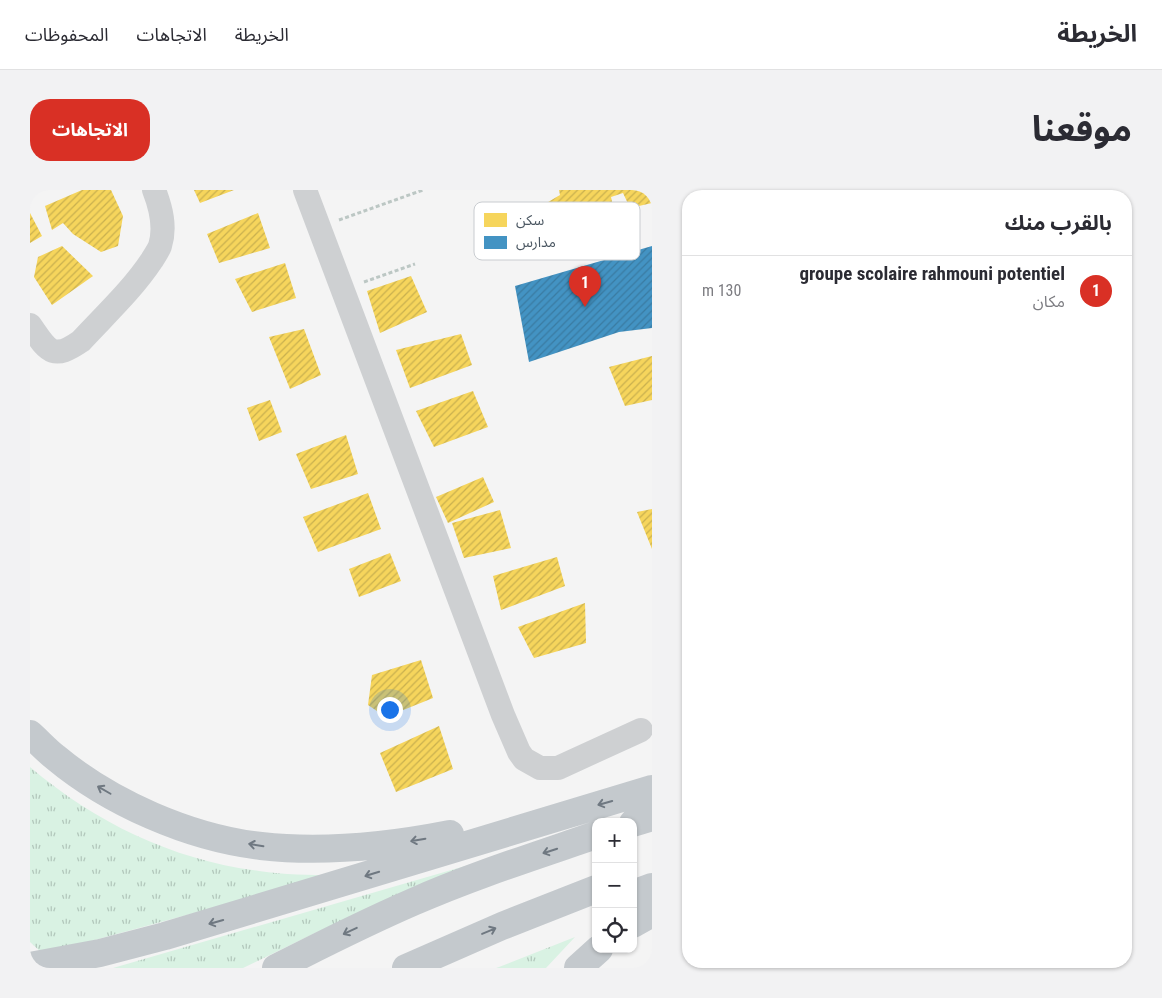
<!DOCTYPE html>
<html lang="ar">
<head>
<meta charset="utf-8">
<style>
	body { margin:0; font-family:"Roboto Condensed","Noto Sans Arabic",sans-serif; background:#f2f2f3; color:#2b2b33; direction:rtl }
	.controls { position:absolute; right:15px; bottom:15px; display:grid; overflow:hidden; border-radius:10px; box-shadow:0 1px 4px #0004 }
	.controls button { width:45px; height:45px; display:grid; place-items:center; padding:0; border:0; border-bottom:1px solid #e1e1e2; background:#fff; color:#2b2b33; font:25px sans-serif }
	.you { position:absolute; left:359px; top:519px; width:18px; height:18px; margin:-12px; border:4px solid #fff; border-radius:50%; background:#1a73e8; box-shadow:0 0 0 8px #1a73e833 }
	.badge { display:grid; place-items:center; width:32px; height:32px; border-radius:50%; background:#d93025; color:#fff; font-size:16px; font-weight:700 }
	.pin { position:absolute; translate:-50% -41px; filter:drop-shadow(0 1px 2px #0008) }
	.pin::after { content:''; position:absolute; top:26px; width:18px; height:15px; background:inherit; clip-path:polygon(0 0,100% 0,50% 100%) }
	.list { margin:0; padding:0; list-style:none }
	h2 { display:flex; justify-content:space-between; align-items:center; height:65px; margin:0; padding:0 20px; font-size:21px }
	h2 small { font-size:16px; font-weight:400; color:#7c7c81 }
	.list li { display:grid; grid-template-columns:32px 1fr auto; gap:15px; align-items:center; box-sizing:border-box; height:70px; padding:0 20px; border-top:1px solid #e1e1e2 }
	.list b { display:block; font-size:19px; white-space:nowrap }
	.list p { margin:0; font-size:16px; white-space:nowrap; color:#7c7c81 }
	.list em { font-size:16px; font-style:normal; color:#7c7c81 }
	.icon { flex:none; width:28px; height:28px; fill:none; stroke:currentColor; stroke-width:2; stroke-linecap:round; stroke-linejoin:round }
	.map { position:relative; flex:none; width:622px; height:778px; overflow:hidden; direction:ltr; border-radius:20px }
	header { display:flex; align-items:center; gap:30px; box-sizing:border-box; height:70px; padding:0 25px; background:#fff; border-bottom:1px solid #e1e1e2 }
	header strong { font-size:24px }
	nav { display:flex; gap:28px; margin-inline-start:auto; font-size:18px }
	.intro { display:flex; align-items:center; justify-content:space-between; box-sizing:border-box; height:120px; padding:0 30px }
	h1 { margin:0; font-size:35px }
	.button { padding:12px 22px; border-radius:20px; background:#d93025; color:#fff; font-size:18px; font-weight:700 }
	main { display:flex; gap:30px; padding:0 30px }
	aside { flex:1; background:#fff; border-radius:20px; box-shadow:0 1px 4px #0004 }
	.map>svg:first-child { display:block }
	.grass { fill:url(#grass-tufts) }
	.homes { fill:url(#homes-hatch) }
	.schools { fill:url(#schools-hatch) }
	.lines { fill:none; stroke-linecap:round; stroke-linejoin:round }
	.path { stroke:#bcc7c4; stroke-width:3; stroke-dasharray:4 2.5; stroke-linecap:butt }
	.minor { stroke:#ced0d2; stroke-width:24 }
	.trunk { stroke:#c4c9cd; stroke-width:28 }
	.oneway { stroke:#6f7881 }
	.key { fill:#fff; stroke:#c9ccd0; stroke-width:1 }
	.key-label { font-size:14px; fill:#4a5661 }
</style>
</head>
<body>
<header>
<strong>الخريطة</strong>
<nav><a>الخريطة</a><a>الاتجاهات</a><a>المحفوظات</a></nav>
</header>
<div class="intro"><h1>موقعنا</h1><a class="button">الاتجاهات</a></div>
<main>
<aside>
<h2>بالقرب منك<small></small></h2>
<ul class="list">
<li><span class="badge">1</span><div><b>groupe scolaire rahmouni potentiel</b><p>مكان</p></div><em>130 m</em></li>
</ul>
</aside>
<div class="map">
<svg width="622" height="778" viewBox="0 0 622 778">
	<defs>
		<pattern id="grass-tufts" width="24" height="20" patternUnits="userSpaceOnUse" patternTransform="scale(1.25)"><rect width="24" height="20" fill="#d9f2e3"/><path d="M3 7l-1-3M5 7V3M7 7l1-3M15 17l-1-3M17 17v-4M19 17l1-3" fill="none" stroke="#b2c7bb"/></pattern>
		<pattern id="homes-hatch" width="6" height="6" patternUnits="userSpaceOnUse" patternTransform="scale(1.25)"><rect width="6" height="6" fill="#f6d55c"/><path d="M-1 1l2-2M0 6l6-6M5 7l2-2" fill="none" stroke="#c9b04f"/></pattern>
		<pattern id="schools-hatch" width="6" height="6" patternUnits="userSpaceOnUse" patternTransform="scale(1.25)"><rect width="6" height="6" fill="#4393c3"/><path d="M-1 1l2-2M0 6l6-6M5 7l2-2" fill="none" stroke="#3a7ba2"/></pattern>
	</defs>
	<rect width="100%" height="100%" fill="#f4f4f4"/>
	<path class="grass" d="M0 577C66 633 143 670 229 681 254 685 280 685 305 685L13 764 0 752Z
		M442 674 285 743 213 778H83Z
		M545 747 516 778H466L469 777Z"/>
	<path class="homes" d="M52 0H81L93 26 88 56 71 62 43 44 33 33 22 40 15 16Z
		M164 0H204L170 13Z
		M529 0H618L622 13 600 18 593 3 581 7 587 34 524 53 513 15 530 5Z
		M0 23 12 46 0 53Z
		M228 23 240 58 189 73 177 44Z
		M32 56 63 86 22 115 4 87 8 67Z
		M255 73 266 108 222 122 205 89Z
		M381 86 397 122 350 143 337 101Z
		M274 139 291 185 260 199 239 147Z
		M431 144 442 175 380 198 366 160Z
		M622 166V210L595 216 579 177Z
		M443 201 458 237 404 257 386 221Z
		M240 210 252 242 229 251 217 218Z
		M316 245 328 284 281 299 266 264Z
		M453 287 464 312 418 333 406 307Z
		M338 303 351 339 288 362 273 327Z
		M622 319V359L607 322Z
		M470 320 481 358 434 368 422 333Z
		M360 363 371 391 329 407 319 379Z
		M527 367 535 396 471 420 463 386Z
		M555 413 556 453 504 468 488 437Z
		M391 470 403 508 356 527 338 515 342 485Z
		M409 536 423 579 366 602 350 563Z"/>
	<path class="schools" d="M622 56V138L589 142 499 172 485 96Z"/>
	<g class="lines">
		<path class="path" d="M309 30 393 0
			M334 92 385 74"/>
		<path class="minor" d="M275 0 473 525 489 562 494 569 510 578H528L611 540
			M0 135C17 159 21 172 51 151 75 125 103 99 122 70 125 65 128 61 130 56 136 37 131 18 124 0"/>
		<path class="trunk" d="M0 544C8 551 16 560 25 567 80 613 160 648 231 656 293 663 359 656 420 644
			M603 633 622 627
			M603 704 622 697
			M603 734 622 723
			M0 776 70 763 135 746 622 599
			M246 778C291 755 337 732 383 712 442 686 505 666 566 645
			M376 778 472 736 566 699
			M548 778 569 759"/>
	</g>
	<defs><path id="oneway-shaft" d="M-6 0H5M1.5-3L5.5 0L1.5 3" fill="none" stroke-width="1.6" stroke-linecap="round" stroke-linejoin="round" transform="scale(1.25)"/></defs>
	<g class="oneway">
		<use href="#oneway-shaft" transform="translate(74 600) rotate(-150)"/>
		<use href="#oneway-shaft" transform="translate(575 613) rotate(164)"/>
		<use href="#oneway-shaft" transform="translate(388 650) rotate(170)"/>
		<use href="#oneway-shaft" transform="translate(226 655) rotate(-171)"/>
		<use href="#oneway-shaft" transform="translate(520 661) rotate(162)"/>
		<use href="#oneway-shaft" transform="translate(342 684) rotate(163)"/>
		<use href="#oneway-shaft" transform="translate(186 732) rotate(164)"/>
		<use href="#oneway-shaft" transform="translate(320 741) rotate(155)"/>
		<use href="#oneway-shaft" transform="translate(459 741) rotate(-23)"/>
	</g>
	<rect x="444" y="12" width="166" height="58" rx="8" class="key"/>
	<rect x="454" y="23" width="23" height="14" fill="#f6d55c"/>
	<rect x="454" y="46" width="23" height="13" fill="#4393c3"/>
	<g class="key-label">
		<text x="486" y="35">سكن</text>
		<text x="486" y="57">مدارس</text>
	</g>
</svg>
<div class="controls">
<button>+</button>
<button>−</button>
<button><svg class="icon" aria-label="locate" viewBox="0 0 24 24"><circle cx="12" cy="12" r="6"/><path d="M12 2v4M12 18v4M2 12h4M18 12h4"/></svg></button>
</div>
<div class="you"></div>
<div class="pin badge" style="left:555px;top:117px">1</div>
</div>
</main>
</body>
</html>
